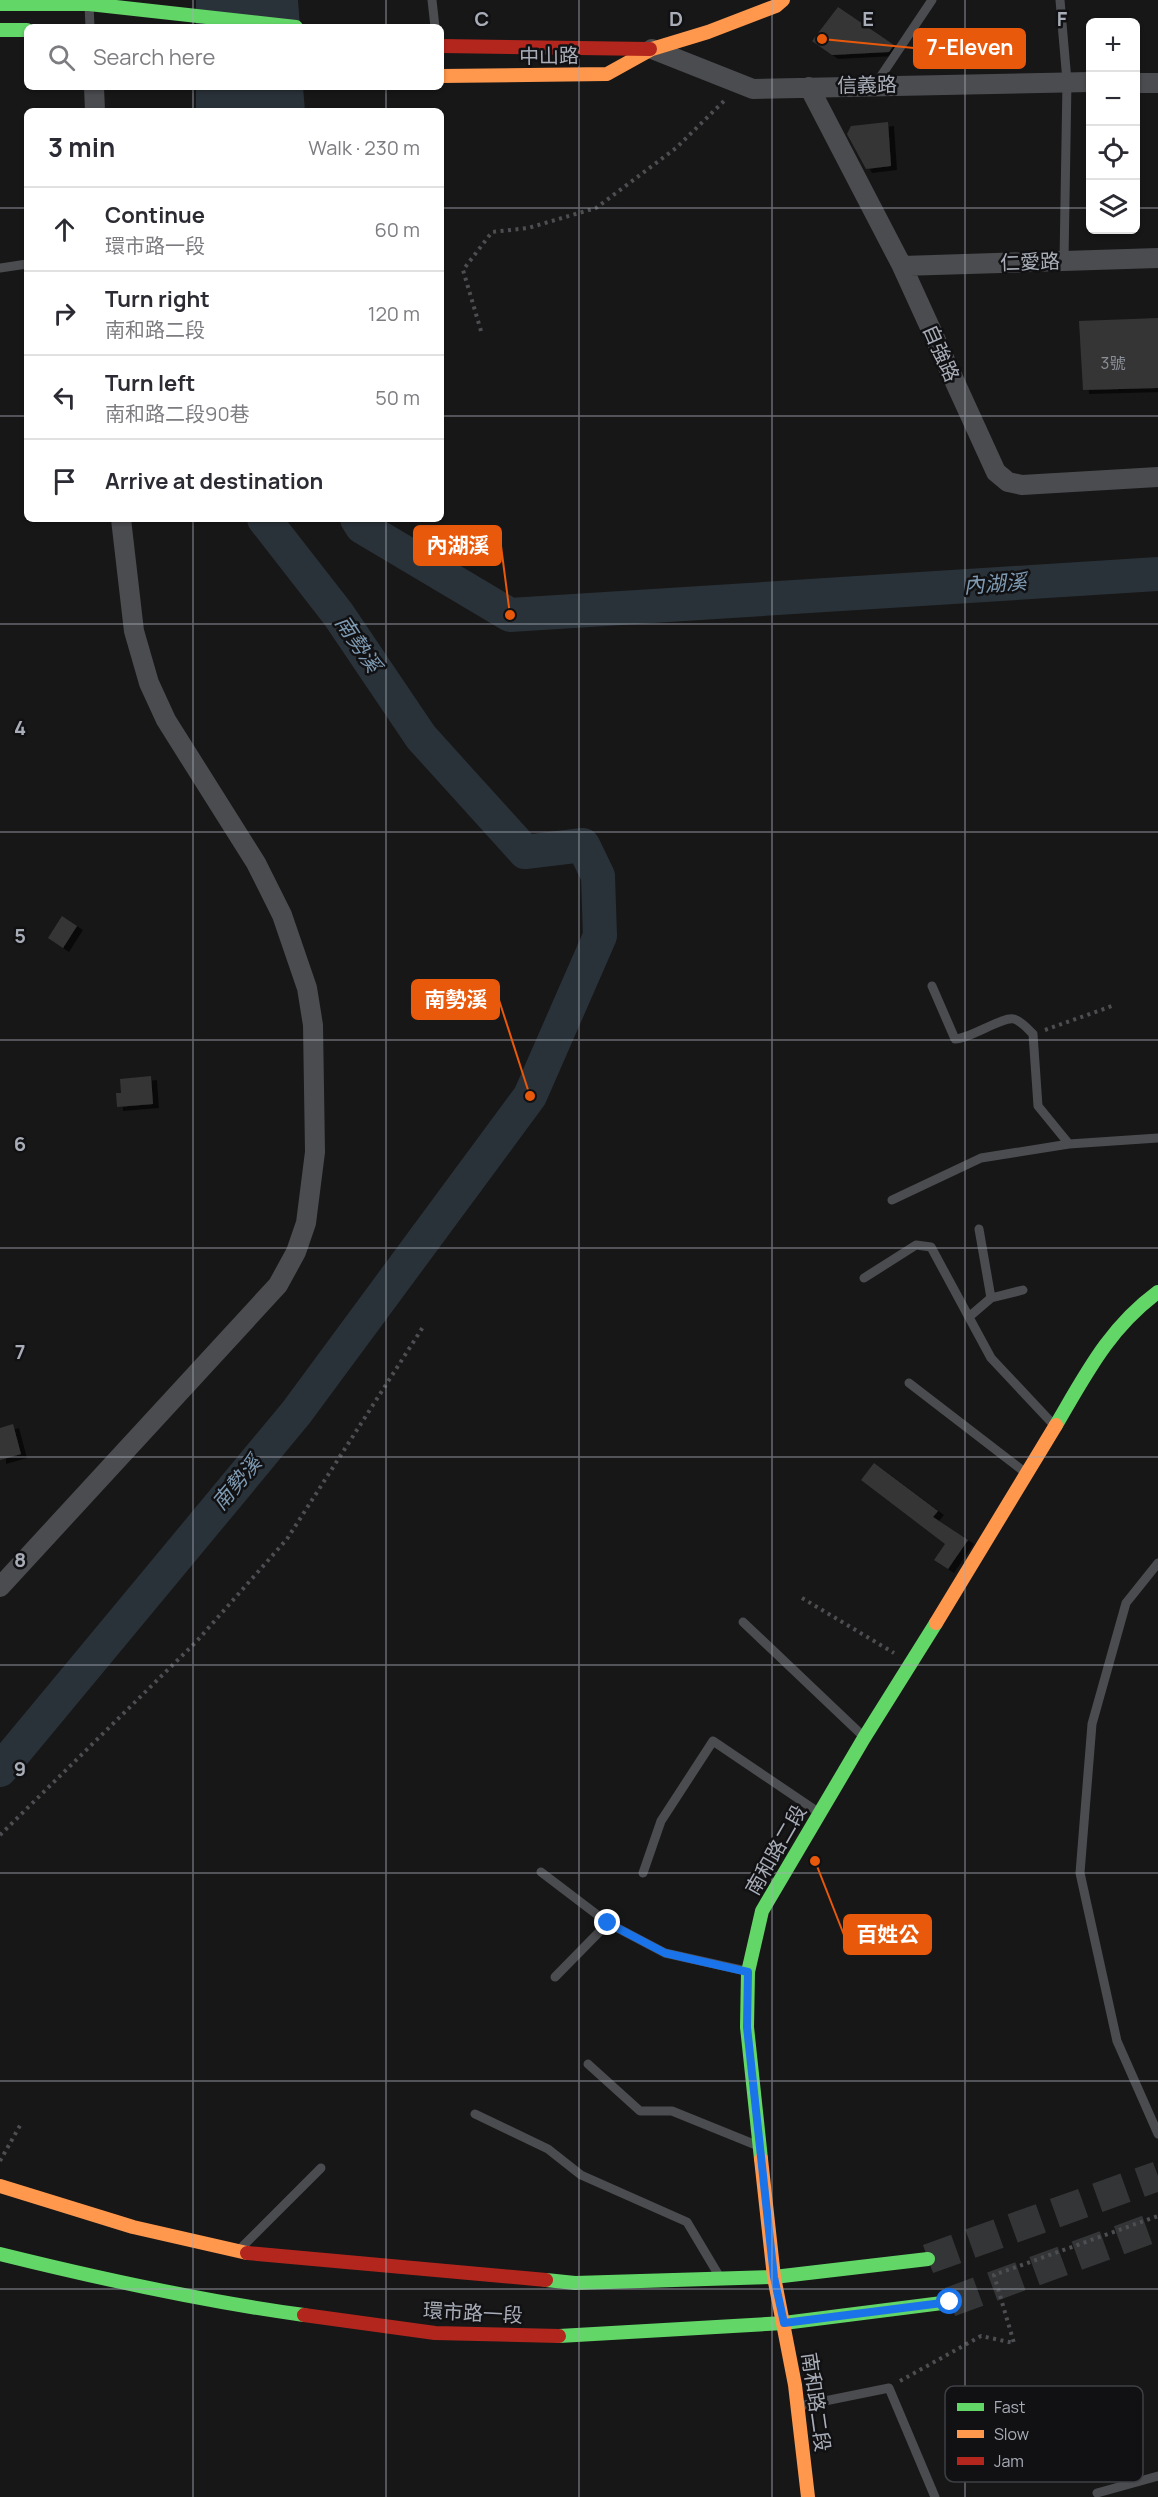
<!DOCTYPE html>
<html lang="en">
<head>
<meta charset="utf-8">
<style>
	body { margin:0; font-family:Manrope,"Noto Sans TC",sans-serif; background:#f7f7f7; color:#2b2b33 }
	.controls { position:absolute; right:18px; top:18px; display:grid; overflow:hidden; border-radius:9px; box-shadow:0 2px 4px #0004 }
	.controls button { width:54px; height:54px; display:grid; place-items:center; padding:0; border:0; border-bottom:2px solid #e1e1e2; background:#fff; color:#2b2b33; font:30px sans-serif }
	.stop { position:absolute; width:18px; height:18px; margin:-14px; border:4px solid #1a73e8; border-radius:50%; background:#fff }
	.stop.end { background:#1a73e8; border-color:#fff; box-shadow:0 2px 6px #0008 }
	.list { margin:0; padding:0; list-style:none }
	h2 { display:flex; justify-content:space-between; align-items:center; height:78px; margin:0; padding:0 24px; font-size:26px }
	h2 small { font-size:20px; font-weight:400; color:#7c7c81 }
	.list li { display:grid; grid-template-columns:39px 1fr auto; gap:18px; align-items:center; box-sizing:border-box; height:84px; padding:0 24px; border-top:2px solid #e1e1e2 }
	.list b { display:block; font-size:22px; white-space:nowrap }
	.list p { margin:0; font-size:20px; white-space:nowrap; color:#7c7c81 }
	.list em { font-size:20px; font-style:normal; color:#7c7c81 }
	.icon { flex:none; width:33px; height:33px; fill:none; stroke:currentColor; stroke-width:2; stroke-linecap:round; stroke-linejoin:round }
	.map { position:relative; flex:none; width:1158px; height:2497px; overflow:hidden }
	.search { position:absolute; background:#fff; box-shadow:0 2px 4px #0004; left:24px; top:24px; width:420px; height:66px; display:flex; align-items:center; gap:15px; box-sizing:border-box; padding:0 21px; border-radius:9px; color:#7c7c81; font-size:22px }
	.panel { position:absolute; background:#fff; box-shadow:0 2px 4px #0004; left:24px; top:108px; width:420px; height:414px; border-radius:9px }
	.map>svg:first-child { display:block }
	.water { fill:#2a3239 }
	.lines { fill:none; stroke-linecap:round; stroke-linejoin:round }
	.river { stroke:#2a3239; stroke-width:34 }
	.building { fill:#353536; filter:url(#shadow) }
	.primary-tunnel { stroke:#343537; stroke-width:30; stroke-dasharray:30 15; stroke-linecap:butt }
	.path { stroke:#4d4e52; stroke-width:4; stroke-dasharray:3 4.5; stroke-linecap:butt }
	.lane { stroke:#4b4c50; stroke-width:9 }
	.street { stroke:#4b4c50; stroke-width:20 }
	.fast { stroke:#63d668; stroke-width:14 }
	.slow { stroke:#ff974d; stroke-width:14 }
	.jam { stroke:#b3261e; stroke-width:14 }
	.route { stroke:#1a73e8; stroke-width:8 }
	.grid { fill:none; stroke:#a8adb8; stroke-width:1.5; stroke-opacity:0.55 }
	.labels { text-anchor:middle; stroke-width:5; stroke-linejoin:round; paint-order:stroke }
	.number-label { font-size:16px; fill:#8b8f98 }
	.street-label { font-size:20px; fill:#a8adb8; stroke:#111113 }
	.water-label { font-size:21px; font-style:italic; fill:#7f9bb3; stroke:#111113 }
	.key { fill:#111113; stroke:#3e4045; stroke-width:1.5 }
	.key-label { font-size:16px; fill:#a8adb8 }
	.grid-label { font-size:20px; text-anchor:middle; font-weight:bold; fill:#a8adb8; stroke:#111113; stroke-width:5; stroke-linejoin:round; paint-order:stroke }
	.leader { fill:none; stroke:#e8590c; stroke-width:2 }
	.callout-dot { fill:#e8590c; stroke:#111113; stroke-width:2 }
	.callout { fill:#e8590c; stroke:#e8590c; stroke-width:2 }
	.callout-label { font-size:21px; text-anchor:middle; font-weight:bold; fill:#fff }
</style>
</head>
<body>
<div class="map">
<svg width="1158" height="2497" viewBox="0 0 1158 2497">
	<defs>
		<filter id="shadow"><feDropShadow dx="6" dy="4" stdDeviation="0" flood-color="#0009"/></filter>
	</defs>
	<rect width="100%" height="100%" fill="#171717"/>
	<path class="water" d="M196 0H298L300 27H196Z
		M196 87H303L305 111H196Z"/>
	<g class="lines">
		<path class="river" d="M357 519 362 527 510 615 1158 574
			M0 1770 296 1413 530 1096 600 936 598 876 583 845 525 852 421 737 338 614 264 519"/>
	</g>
	<path class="building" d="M838 7 894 45 889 52 832 55 812 41Z
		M888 122 891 166 866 169 847 134 851 126Z
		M1158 318V388L1083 390 1079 321Z
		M62 916 77 926 63 948 48 938Z
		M151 1076 153 1104 117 1107 116 1093H121L120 1079Z
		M13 1424 21 1454 0 1460V1428Z
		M874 1463 938 1511 933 1517 968 1540 948 1569 934 1560 945 1544 861 1480Z"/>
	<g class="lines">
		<path class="primary-tunnel" d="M928 2259 1158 2176
			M950 2302 1158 2226"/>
		<path class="path" d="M481 331 463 270 492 232 528 228 596 208 676 148 727 98
			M1045 1030 1112 1006
			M802 1598 894 1653
			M0 1835 196 1642 287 1539 423 1327
			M0 2161 22 2122
			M900 2381 981 2336 1014 2343 994 2275 1158 2216"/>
		<path class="lane" d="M432 0 435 27
			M1060 0 1067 81 1064 261
			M89 5 90 27
			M875 85 932 0
			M0 268 27 264
			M932 986 955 1039C972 1038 1003 1016 1014 1019 1021 1021 1028 1029 1033 1034L1038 1106 1069 1144
			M892 1200 981 1158 1069 1144 1158 1138
			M864 1278 916 1245 931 1247 991 1358 1052 1423
			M991 1298 1023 1290
			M970 1316 991 1298 979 1229
			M909 1383 1026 1473
			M1158 1563 1126 1603 1092 1724 1080 1873 1117 2041 1158 2134
			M743 1622 863 1736
			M541 1872 608 1923 665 1953 746 1971
			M643 1873 661 1821 713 1741 818 1812
			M555 1977 608 1923
			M588 2064 640 2111H672L756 2145
			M475 2114 548 2149 581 2175 687 2222 718 2274
			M243 2246 321 2168
			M800 2406 889 2388 935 2497
			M1097 2493 1158 2476"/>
		<path class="street" d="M652 49 753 89 1090 82
			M1136 83H1158
			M94 87 95 111
			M809 87 902 266 996 472 1008 482 1022 485 1158 477
			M902 266 1158 258
			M0 1587 278 1285 296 1252 306 1223 315 1152 313 1025 307 988 282 915 256 863 166 720 149 683 134 631 121 519"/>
		<path class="fast" d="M0 4H89L296 27
			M0 30H27
			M1056 1425C1086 1374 1109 1328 1158 1292
			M761 2159 747 2027 748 1972 762 1911 864 1738 936 1623
			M0 2254C101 2279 201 2301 304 2315
			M546 2280 575 2283 774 2277 928 2259
			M559 2336 784 2323 950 2302"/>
		<path class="slow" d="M441 76 607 74 652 49 708 32 776 6 783 0
			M936 1623 1056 1425
			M761 2159 774 2277 795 2385 808 2497
			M0 2186 133 2227 247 2253"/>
		<path class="jam" d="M441 46 650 49
			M247 2253 546 2280
			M304 2315 435 2333 559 2336"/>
	</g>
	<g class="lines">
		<path class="route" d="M608 1923 665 1953 748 1972 747 2027 774 2277 784 2323 950 2302"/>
	</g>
	<path class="grid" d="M193 0V27M386 0V27M579 0V2497M772 0V2497M965 0V2497M193 87V111M386 87V111M0 208H27M441 208H1090M1136 208H1158M0 416H27M441 416H1158M193 519V2497M386 519V2497M0 624H1158M0 832H1158M0 1040H1158M0 1248H1158M0 1457H1158M0 1665H1158M0 1873H1158M0 2081H1158M0 2289H1158"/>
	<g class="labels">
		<g class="number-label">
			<text x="1113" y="369">3號</text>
		</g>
		<g class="street-label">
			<text transform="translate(549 56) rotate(-1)" y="7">中山路</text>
			<text transform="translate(867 85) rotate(-1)" y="7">信義路</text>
			<text transform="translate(1030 262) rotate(-2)" y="7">仁愛路</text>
			<text transform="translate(941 353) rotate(66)" y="7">自強路</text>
			<text transform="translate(776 1850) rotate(-60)" y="7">南和路二段</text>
			<text transform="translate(473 2313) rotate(3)" y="7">環市路一段</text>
			<text transform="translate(816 2402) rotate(82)" y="7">南和路二段</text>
		</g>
		<g class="water-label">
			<text transform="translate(995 584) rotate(-4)" y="7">內湖溪</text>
			<text transform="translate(358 644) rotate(56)" y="7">南勢溪</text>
			<text transform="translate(237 1483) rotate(-50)" y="7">南勢溪</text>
		</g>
	</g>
	<rect x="945" y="2386" width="198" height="96" rx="9" class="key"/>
	<rect x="957" y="2403" width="27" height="8" fill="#63d668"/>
	<rect x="957" y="2430" width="27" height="8" fill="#ff974d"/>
	<rect x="957" y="2457" width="27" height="8" fill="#b3261e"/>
	<g class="key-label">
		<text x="994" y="2413">Fast</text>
		<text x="994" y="2440">Slow</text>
		<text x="994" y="2467">Jam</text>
	</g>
	<g class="grid-label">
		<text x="482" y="26">C</text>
		<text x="676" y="26">D</text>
		<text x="868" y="26">E</text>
		<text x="1062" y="26">F</text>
		<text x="20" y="735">4</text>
		<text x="20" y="943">5</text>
		<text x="20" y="1151">6</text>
		<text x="20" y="1359">7</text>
		<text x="20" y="1567">8</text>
		<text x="20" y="1776">9</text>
	</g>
	<path class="leader" d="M822 39L914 48M510 615L501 546M530 1096L499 1000M815 1861L844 1935"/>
	<g class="callout-dot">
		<circle cx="822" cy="39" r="6"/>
		<circle cx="510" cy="615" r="6"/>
		<circle cx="530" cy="1096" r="6"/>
		<circle cx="815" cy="1861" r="6"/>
	</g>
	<g class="callout">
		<rect x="914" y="29" width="111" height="39" rx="6"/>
		<rect x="414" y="526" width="87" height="39" rx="6"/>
		<rect x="412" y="980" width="87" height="39" rx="6"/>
		<rect x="844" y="1915" width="87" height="39" rx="6"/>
	</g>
	<g class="callout-label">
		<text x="970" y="55">7-Eleven</text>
		<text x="458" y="553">內湖溪</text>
		<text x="456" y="1007">南勢溪</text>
		<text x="888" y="1942">百姓公</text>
	</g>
</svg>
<div class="controls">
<button>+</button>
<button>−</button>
<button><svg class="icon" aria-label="locate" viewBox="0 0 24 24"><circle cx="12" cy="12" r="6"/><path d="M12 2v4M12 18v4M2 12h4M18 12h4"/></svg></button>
<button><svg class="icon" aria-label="layers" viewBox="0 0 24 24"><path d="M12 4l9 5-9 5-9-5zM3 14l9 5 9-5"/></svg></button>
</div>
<div class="stop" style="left:950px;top:2302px"></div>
<div class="stop end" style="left:608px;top:1923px"></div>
<div class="search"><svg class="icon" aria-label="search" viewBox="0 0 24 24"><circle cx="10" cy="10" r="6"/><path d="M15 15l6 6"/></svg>Search here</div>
<section class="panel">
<h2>3 min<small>Walk · 230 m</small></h2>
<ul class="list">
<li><svg class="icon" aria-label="ahead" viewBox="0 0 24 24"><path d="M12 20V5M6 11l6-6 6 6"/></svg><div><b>Continue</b><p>環市路一段</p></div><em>60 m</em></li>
<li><svg class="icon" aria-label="right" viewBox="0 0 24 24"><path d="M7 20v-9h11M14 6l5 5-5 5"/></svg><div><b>Turn right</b><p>南和路二段</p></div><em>120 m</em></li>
<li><svg class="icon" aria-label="left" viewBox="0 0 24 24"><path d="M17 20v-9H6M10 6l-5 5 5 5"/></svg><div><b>Turn left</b><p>南和路二段90巷</p></div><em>50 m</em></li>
<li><svg class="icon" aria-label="arrive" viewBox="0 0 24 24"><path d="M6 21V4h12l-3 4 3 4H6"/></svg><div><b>Arrive at destination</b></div></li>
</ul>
</section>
</div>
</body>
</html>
